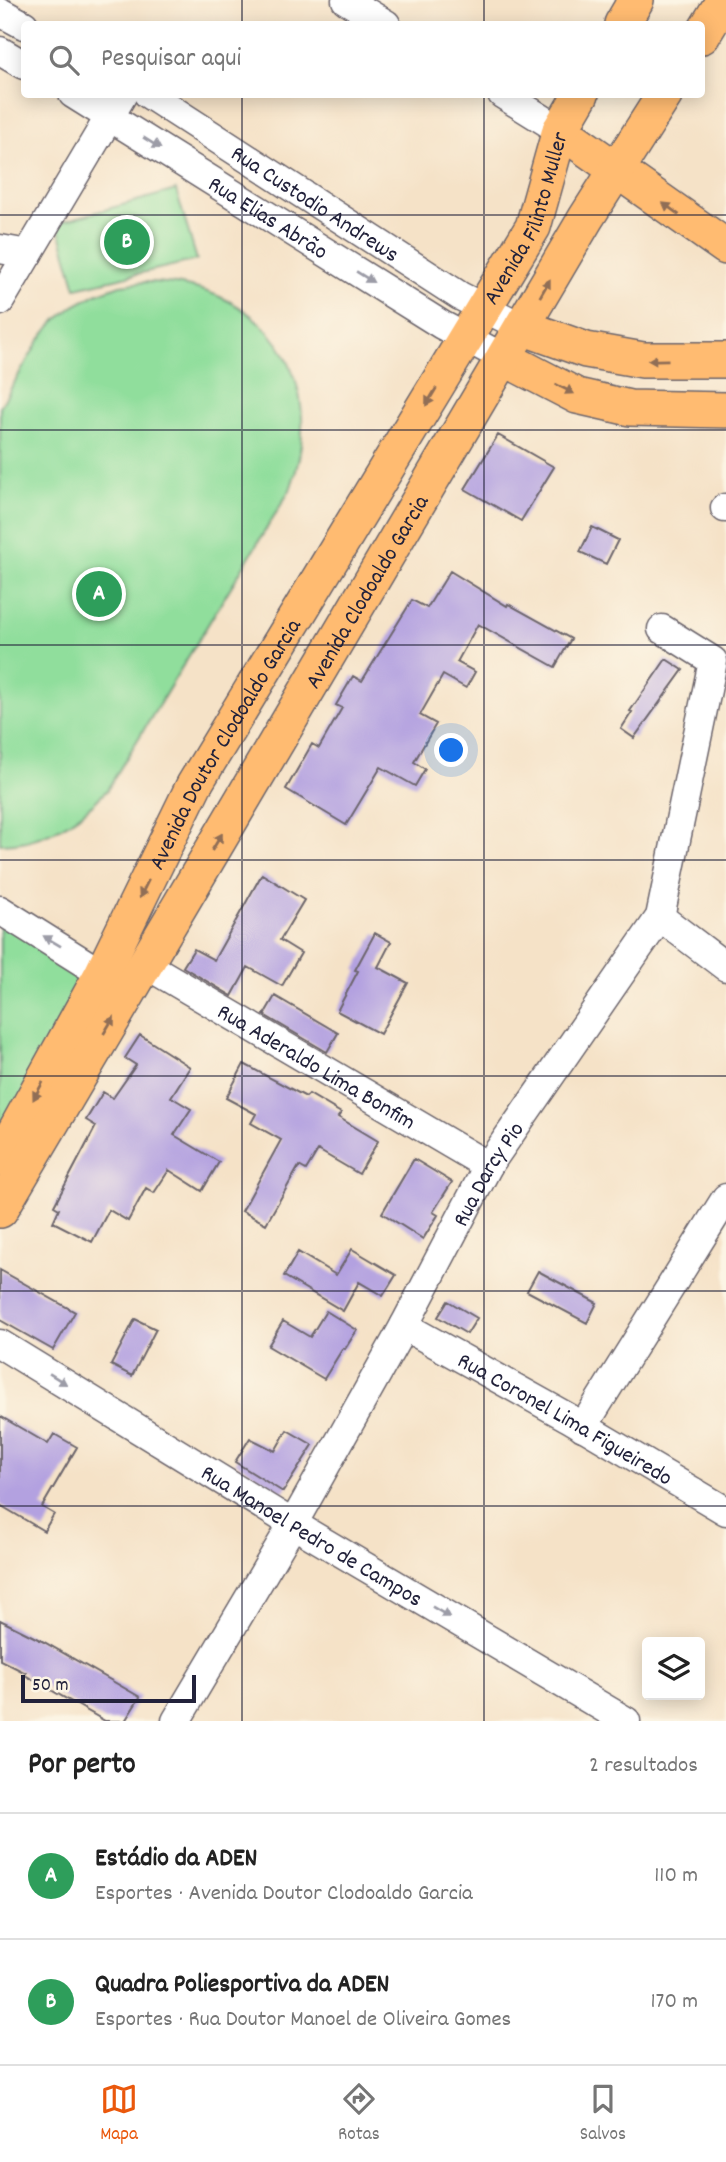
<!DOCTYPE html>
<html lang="pt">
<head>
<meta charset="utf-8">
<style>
	body { margin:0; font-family:Dekko,sans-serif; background:#f6f6f6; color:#222 }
	.controls { position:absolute; right:21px; bottom:21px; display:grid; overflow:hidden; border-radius:7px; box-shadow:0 4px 18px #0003 }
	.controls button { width:63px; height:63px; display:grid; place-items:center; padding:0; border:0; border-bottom:2px solid #e0e0e0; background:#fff; color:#222; font:35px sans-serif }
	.scale { position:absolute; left:21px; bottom:18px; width:175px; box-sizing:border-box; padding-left:7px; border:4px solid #22223b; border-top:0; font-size:19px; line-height:24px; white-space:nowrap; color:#22223b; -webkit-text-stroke:5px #fcf5e5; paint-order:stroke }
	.you { position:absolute; left:452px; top:751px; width:24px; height:24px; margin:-18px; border:5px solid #fff; border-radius:50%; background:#1a73e8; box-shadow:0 0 0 10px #1a73e833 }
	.badge { display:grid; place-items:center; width:46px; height:46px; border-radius:50%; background:#ea580c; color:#fff; font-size:23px; font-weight:700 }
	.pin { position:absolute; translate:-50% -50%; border:4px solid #fff; box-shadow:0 2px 7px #0006 }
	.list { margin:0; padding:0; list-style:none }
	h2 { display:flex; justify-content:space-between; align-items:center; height:91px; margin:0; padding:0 28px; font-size:30px }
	h2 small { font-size:23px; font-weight:400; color:#767676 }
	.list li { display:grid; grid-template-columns:46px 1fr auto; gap:21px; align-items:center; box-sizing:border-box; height:126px; padding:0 28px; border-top:2px solid #e0e0e0 }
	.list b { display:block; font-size:26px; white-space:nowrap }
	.list p { margin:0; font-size:23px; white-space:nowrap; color:#767676 }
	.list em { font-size:23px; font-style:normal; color:#767676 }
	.icon { flex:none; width:38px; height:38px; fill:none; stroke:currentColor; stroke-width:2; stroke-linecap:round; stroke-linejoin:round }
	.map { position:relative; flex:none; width:726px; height:1721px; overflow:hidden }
	.search { position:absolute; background:#fff; box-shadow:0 4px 18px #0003; left:21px; right:21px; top:21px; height:77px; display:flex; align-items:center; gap:18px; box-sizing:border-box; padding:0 24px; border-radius:7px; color:#767676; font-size:26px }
	.sheet { height:343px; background:#fff }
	nav { display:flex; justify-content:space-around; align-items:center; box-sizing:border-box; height:98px; border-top:2px solid #e0e0e0; background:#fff; font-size:19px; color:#767676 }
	nav a { display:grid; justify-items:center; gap:4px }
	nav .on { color:#ea580c }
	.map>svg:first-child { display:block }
	.green { fill:#90de9c; stroke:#59806c; stroke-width:2 }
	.building { fill:#b3a1e0 }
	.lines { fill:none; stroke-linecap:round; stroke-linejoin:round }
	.minor-casing { stroke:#6c656c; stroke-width:31 }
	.major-casing { stroke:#6c656c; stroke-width:38 }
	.minor { stroke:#fff; stroke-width:28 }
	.major { stroke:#ffbb71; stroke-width:35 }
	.oneway { fill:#9c9ca7 }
	.oneway2 { fill:#906e56 }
	.grid { fill:none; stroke:#22223b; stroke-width:2; stroke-opacity:0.55 }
	.labels { text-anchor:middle; stroke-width:5; stroke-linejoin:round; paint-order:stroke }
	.street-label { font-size:23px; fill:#22223b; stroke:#fcf5e5 }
</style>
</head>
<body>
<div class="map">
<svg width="726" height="1721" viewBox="0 0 726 1721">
	<rect width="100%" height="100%" fill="#fcf5e5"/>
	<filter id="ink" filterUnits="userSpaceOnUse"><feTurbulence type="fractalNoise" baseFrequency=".0143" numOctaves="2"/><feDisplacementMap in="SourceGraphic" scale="14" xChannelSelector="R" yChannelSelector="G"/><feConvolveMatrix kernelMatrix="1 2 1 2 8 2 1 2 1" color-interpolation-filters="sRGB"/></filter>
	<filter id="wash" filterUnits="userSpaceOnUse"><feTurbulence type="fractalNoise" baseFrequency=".00686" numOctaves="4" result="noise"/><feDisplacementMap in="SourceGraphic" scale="28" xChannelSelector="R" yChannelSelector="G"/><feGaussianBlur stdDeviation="1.57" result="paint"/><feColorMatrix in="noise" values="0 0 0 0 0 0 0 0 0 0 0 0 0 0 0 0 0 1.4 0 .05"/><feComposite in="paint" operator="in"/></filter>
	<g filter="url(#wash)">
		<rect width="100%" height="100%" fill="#f5e2c7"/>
		<path class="green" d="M176 190 197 260 76 288 57 223Z
			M145 282C265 282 331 378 290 490L107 790C79 820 44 844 0 844V407L38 342 54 322 74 306 96 294 120 285Z
			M0 921 91 978 11 1128 0 1121Z"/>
		<g id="blocks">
			<path class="building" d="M498 435 554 467 521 521 465 489Z
				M592 527 618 540 606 564 580 552Z
				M450 571 507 606 508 604 571 639 555 667 478 624 457 662 475 672 466 688 443 675 420 715 436 724 414 762 425 769 415 786 381 767 346 825 286 789 312 744 319 748 342 708 336 705 353 676 362 681 412 600 427 608Z
				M666 659 683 670 634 738 621 729 632 712 630 711Z
				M262 874 304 900 280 940 301 953 282 986 248 967 232 996 183 967 194 949 214 960Z
				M375 933 391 942 378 967 408 983 380 1034 337 1011 358 971 355 970Z
				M275 996 338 1033 327 1052 264 1015Z
				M140 1035 190 1067 171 1097 191 1109 174 1135 219 1162 202 1191 169 1170 154 1193 146 1188 128 1221 109 1210 92 1242 53 1222 59 1209 54 1206 96 1126 86 1120 103 1092 113 1098 136 1065 125 1058Z
				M244 1064 306 1097 309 1094 341 1113 338 1117 378 1141 359 1174 318 1150 306 1170 299 1166 266 1224 242 1211 281 1140 251 1123 256 1114 226 1098Z
				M414 1159 452 1182 433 1212 438 1215 423 1239 382 1213Z
				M352 1249 396 1275 383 1296 359 1282 343 1311 284 1276 298 1252 336 1275Z
				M0 1270 75 1312 53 1350 0 1320Z
				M538 1271 597 1303 587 1323 527 1291Z
				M448 1301 477 1318 467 1334 438 1317Z
				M326 1311 357 1330 345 1349 343 1348 324 1379 268 1346 283 1321 310 1337Z
				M135 1319 156 1329 132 1376 111 1365Z
				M0 1416 48 1444 54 1434 77 1447 42 1507 54 1514 44 1531 0 1505Z
				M287 1430 313 1445 283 1492 235 1462 250 1438 275 1451Z
				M0 1620 44 1642 140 1697 125 1721H105L25 1675 26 1673 0 1660Z"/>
		</g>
	</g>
	<g filter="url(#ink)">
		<use href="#blocks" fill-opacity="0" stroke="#6c656c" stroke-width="2"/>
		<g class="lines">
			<g class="minor-casing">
				<g id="minor">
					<path d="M346 0 386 24"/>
					<path d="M0 12 24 25"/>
					<path d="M0 51 24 65"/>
					<path id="s1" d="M73 94 442 325 504 358"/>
					<path id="s2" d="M148 94 460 296 522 327"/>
					<path d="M502 94 560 130"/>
					<path d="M0 249 28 254"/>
					<path d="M0 301 123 94"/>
					<path d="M725 508H726"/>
					<path d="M0 910 102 974"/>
					<path d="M660 917 726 967"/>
					<path id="s3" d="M145 964 488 1166"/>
					<path id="s4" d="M404 1326 569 1418 726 1511"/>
					<path id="s5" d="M0 1344 293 1524 626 1721"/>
					<path d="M583 1427 726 1198"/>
					<path id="s6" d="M176 1721 293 1524 404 1326 488 1166 660 917 713 661 662 629"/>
				</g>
			</g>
			<g class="major-casing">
				<g id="major">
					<path d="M622 24 636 0"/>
					<path d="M702 36 724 0"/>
					<path d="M560 130 726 247"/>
					<path d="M522 327 586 350 643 360H726"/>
					<path d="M504 358 577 396 630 408 726 410"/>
					<path id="s7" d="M0 1159 102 974 194 785 533 227 560 130 581 94"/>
					<path id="s8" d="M0 1210 586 218 665 94"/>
				</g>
			</g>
			<use href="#minor" class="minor"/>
			<use href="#major" class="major"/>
		</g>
		<defs><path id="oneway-solid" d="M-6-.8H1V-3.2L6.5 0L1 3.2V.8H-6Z" transform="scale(1.75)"/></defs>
		<g class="oneway">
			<use href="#oneway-solid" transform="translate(152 143) rotate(32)"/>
			<use href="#oneway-solid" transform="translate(365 277) rotate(32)"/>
			<use href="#oneway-solid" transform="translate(52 941) rotate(-149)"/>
			<use href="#oneway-solid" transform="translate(58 1379) rotate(32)"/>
			<use href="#oneway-solid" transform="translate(441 1612) rotate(31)"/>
		</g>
		<g class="oneway2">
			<use href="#oneway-solid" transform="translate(671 209) rotate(-144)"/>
			<use href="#oneway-solid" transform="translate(545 288) rotate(-60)"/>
			<use href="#oneway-solid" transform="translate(658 360) rotate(179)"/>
			<use href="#oneway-solid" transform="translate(565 389) rotate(27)"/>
			<use href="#oneway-solid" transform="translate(431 397) rotate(121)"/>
			<use href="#oneway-solid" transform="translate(217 842) rotate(-59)"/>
			<use href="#oneway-solid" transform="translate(144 889) rotate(116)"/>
			<use href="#oneway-solid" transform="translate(109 1025) rotate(-59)"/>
			<use href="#oneway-solid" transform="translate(38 1091) rotate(119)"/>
		</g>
	</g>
	<path class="grid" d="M242 0V24M484 0V24M242 94V1721M484 94V1721M0 215H726M0 430H726M0 645H726M0 860H726M0 1076H726M0 1291H726M0 1506H726"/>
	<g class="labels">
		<g class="street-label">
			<text dy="8" stroke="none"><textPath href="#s2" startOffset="200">Rua Custodio Andrews</textPath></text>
			<text dy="8" stroke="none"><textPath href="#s1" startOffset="231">Rua Elias Abrão</textPath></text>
			<text dy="8" stroke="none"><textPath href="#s7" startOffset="1080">Avenida Filinto Muller</textPath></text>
			<text dy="8" stroke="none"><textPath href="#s8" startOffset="719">Avenida Clodoaldo Garcia</textPath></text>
			<text dy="8" stroke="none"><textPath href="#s7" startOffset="472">Avenida Doutor Clodoaldo Garcia</textPath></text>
			<text dy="8" stroke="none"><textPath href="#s3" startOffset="200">Rua Aderaldo Lima Bonfim</textPath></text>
			<text dy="8" stroke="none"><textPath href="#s6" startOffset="630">Rua Darcy Pio</textPath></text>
			<text dy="8" stroke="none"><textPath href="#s4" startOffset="186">Rua Coronel Lima Figueiredo</textPath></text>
			<text dy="8" stroke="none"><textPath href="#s5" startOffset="366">Rua Manoel Pedro de Campos</textPath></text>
		</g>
	</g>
</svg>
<div class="controls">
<button><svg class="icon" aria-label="layers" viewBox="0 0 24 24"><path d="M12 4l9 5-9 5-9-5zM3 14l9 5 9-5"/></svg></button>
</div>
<div class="scale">50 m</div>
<div class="you"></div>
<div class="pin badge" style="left:99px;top:594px;background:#2e9e5b">A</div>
<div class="pin badge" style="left:127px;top:242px;background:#2e9e5b">B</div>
<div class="search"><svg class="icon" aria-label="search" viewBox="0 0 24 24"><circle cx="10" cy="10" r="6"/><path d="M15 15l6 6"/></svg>Pesquisar aqui</div>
</div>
<section class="sheet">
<h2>Por perto<small>2 resultados</small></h2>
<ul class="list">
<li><span class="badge" style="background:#2e9e5b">A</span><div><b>Estádio da ADEN</b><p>Esportes · Avenida Doutor Clodoaldo Garcia</p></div><em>110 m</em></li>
<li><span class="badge" style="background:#2e9e5b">B</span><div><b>Quadra Poliesportiva da ADEN</b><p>Esportes · Rua Doutor Manoel de Oliveira Gomes</p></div><em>170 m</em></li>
</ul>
</section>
<nav>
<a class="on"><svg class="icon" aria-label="map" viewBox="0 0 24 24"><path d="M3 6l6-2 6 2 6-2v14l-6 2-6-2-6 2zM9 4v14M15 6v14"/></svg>Mapa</a>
<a><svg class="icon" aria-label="directions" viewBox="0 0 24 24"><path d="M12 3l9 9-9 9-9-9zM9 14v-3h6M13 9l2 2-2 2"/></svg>Rotas</a>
<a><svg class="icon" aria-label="saved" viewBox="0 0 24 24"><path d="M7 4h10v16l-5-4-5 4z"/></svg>Salvos</a>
</nav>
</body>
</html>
